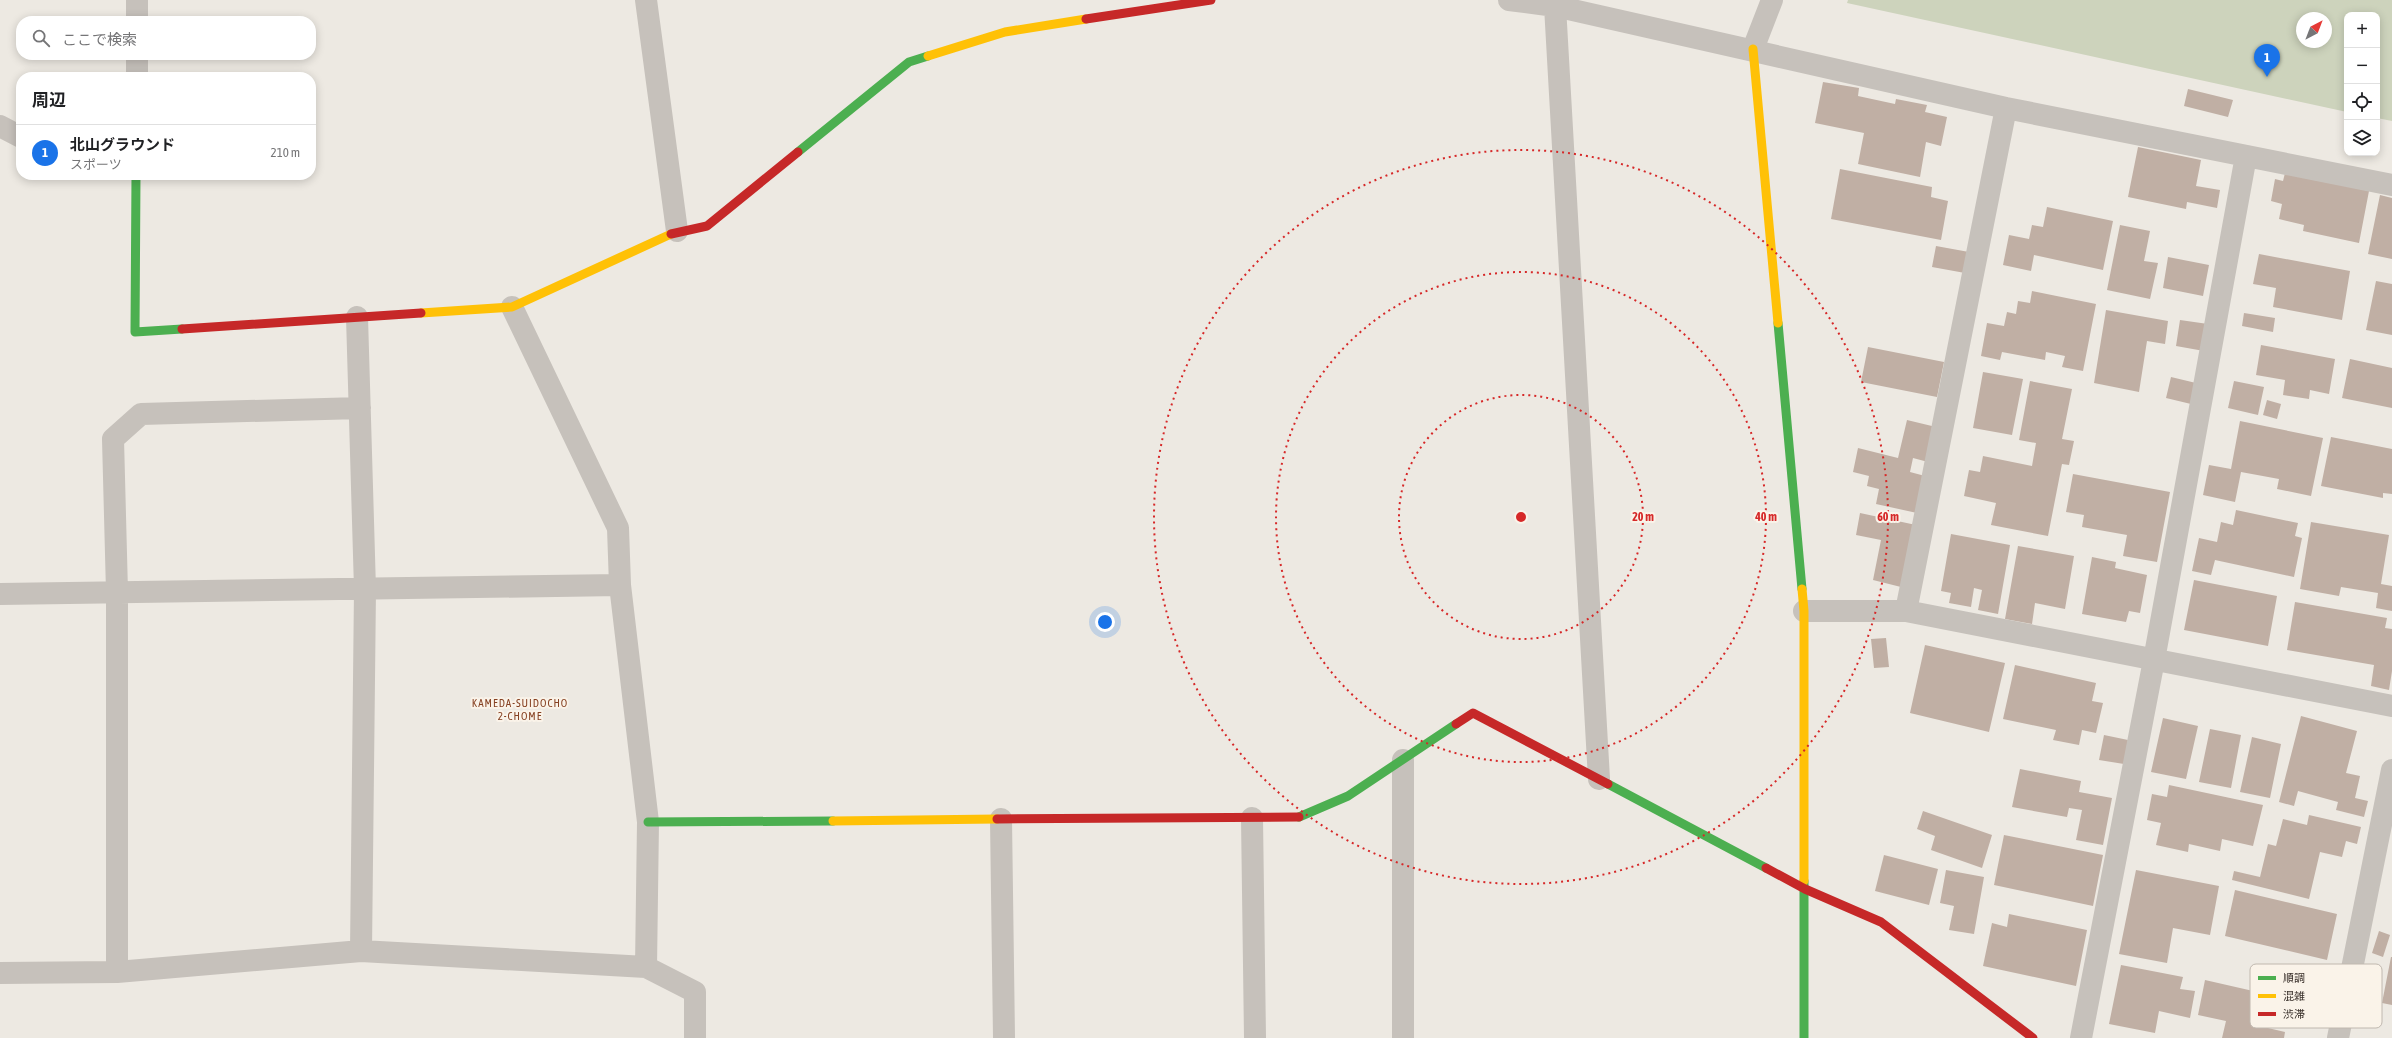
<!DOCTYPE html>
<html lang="ja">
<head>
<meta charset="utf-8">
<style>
	body { margin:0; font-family:"Asap Condensed","Noto Sans JP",sans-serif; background:#f2f2f2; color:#202124 }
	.controls { position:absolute; right:12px; top:12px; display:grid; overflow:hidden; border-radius:8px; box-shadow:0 2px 10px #0003 }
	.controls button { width:36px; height:36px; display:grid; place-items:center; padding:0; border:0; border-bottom:1px solid #e0e0e0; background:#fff; color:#202124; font:20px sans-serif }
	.compass { position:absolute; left:2296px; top:12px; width:36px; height:36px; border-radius:50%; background:#fff; box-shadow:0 2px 10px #0003; rotate:42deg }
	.you { position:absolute; left:1105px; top:622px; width:14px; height:14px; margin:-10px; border:3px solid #fff; border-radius:50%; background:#1a73e8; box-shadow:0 0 0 6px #1a73e833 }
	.badge { display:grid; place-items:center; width:26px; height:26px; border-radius:50%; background:#1a73e8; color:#fff; font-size:13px; font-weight:700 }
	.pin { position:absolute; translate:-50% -33px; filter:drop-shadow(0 1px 2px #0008) }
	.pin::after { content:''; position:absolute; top:21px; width:14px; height:12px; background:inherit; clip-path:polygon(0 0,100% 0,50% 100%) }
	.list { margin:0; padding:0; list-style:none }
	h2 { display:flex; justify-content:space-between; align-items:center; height:52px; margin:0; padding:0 16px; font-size:17px }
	h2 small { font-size:13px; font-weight:400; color:#757577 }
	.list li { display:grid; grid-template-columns:26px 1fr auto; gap:12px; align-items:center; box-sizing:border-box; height:56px; padding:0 16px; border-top:1px solid #e0e0e0 }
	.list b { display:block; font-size:15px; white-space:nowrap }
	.list p { margin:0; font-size:13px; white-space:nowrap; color:#757577 }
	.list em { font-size:13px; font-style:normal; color:#757577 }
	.icon { flex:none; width:22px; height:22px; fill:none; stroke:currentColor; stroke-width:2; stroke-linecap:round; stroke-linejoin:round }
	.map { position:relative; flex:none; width:2392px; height:1038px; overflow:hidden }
	.search { position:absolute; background:#fff; box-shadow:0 2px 10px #0003; left:16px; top:16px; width:300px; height:44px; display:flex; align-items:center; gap:10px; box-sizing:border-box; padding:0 14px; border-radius:16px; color:#757577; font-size:15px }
	.panel { position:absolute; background:#fff; box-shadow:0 2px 10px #0003; left:16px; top:72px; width:300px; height:108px; border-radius:16px }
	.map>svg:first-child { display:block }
	.green { fill:#cdd3bc; fill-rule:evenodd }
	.building { fill:#c0afa4 }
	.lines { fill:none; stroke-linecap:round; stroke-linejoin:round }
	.street { stroke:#c6c1bb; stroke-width:22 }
	.fast { stroke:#4caf50; stroke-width:9 }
	.slow { stroke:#ffc107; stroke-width:9 }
	.jam { stroke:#c62828; stroke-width:9 }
	.ring { fill:none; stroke:#d62828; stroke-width:2; stroke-dasharray:2 4 }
	.labels { text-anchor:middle; stroke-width:4; stroke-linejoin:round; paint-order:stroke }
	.neighbourhood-label { font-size:11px; letter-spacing:1px; fill:#864122; stroke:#faf3e9 }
	.key { fill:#faf3e9; stroke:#c0b8af; stroke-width:1 }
	.key-label { font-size:11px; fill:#372e29 }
	.centre { fill:#d62828; stroke:#faf3e9; stroke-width:2 }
	.ring-label { font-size:12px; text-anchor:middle; font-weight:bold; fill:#d62828; stroke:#faf3e9; stroke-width:4; stroke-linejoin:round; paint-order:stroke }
</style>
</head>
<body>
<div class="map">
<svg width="2392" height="1038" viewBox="0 0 2392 1038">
	<rect width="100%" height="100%" fill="#ede9e2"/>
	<path class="green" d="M1848 0H2392V121L2377 118V15H2347V112L1847 3ZM2302 18H2326V42H2302Z"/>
	<path class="building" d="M1823 82 1859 88 1858 96 1895 104 1896 99 1927 105 1925 112 1947 117 1941 146 1926 142 1920 177 1858 164 1864 133 1815 123Z
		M2188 89 2233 100 2228 117 2184 106Z
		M2138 147 2201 160 2196 186 2220 190 2217 208 2187 202 2186 209 2128 197Z
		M1840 169 1932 187 1931 197 1948 201 1941 240 1831 219Z
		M2285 173 2369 191 2359 243 2303 231 2304 225 2279 219 2282 204 2271 201 2275 179 2283 181Z
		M2380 195 2392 198V259L2368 254Z
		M2047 207 2113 221 2103 270 2034 255 2031 271 2003 265 2009 235 2029 239 2032 225 2043 227Z
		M2120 225 2150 231 2144 261 2158 263 2150 299 2107 290Z
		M1936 246 1969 252 1965 273 1932 267Z
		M2259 254 2350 271 2342 320 2273 307 2276 288 2253 284Z
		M2168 257 2209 265 2203 296 2163 288Z
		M2376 281 2392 284V335L2366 330Z
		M2032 291 2096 304 2083 371 2062 367 2065 356 2046 352 2045 360 2002 352 2000 360 1981 356 1987 323 2004 326 2007 312 2016 314 2018 301 2030 303Z
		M2106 310 2168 321 2165 344 2147 341 2139 392 2094 383Z
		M2244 313 2275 318 2273 332 2242 326Z
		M2180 320 2208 324 2204 351 2176 346Z
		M2261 345 2335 359 2329 394 2310 390 2309 399 2283 395 2285 380 2256 375Z
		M1868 347 1944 362 1937 397 1861 382Z
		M2350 359 2392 368V408L2342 398Z
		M1983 372 2023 379 2012 435 1973 428Z
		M2171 377 2196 383 2191 404 2166 398Z
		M2030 381 2072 389 2062 439 2074 441 2069 465 2062 464 2048 536 1991 525 1996 503 1964 496 1969 470 1980 472 1983 456 2032 466 2036 443 2019 440Z
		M2234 381 2264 387 2258 415 2228 408Z
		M2267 400 2281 404 2277 419 2263 415Z
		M1907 420 1936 427 1928 462 1913 458 1910 472 1925 476 1917 513 1876 504 1879 489 1867 486 1869 476 1853 472 1858 448 1898 458Z
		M2240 421 2323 438 2311 496 2277 489 2279 479 2241 472 2235 502 2203 495 2209 465 2231 469Z
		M2331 437 2392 449V494L2383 493V498L2321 486Z
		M2073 474 2170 492 2157 562 2123 556 2127 535 2082 527 2084 515 2066 512Z
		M2236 510 2298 523 2295 536 2302 538 2294 577 2215 560 2211 575 2192 571 2199 538 2217 542 2221 522 2233 525Z
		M1860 513 1916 525 1901 587 1873 580 1881 540 1856 535Z
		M2311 522 2389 535 2381 584 2392 586V611L2376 608 2378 593 2341 587 2339 596 2300 589Z
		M1951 534 2010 545 1998 614 1978 610 1982 590 1974 588 1971 607 1949 603 1951 593 1941 591Z
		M2018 546 2074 556 2065 609 2035 603 2032 624 2005 619Z
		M2092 557 2116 562 2115 568 2147 575 2140 613 2129 611 2126 622 2082 614Z
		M2194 580 2277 596 2268 646 2184 630Z
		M2295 602 2387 618 2385 628 2392 629V671L2389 690 2371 686 2374 665 2287 650Z
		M1886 638 1889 667 1874 668 1871 639Z
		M1925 645 2005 663 1989 732 1910 713Z
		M2015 665 2096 683 2092 701 2103 703 2096 733 2082 730 2079 745 2053 740 2056 730 2003 719Z
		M2301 716 2357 731 2346 773 2360 776 2355 798 2368 801 2364 817 2336 810 2338 802 2298 791 2294 806 2279 802Z
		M2163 718 2198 726 2186 779 2151 772Z
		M2210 729 2241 735 2231 788 2199 782Z
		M2104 735 2128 740 2124 764 2099 760Z
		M2252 737 2281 744 2270 798 2240 792Z
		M2020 769 2081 781 2079 792 2112 798 2103 845 2076 840 2082 810 2069 808 2067 817 2012 807Z
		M2169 785 2263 805 2253 846 2222 839 2220 851 2189 844 2188 852 2156 845 2161 823 2147 820 2152 794 2167 797Z
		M1923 811 1992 835 1982 868 1931 850 1935 836 1917 829Z
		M2309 815 2361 827 2357 844 2346 841 2342 857 2320 852 2309 899 2232 880 2234 871 2260 877 2268 844 2276 846 2283 819 2307 825Z
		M2004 835 2103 855 2093 906 1994 885Z
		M1884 855 1938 869 1929 905 1875 891Z
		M1946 870 1984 877 1974 934 1949 930 1954 906 1940 903Z
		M2136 870 2219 886 2210 935 2173 928 2167 963 2119 954Z
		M2235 890 2337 914 2327 960 2225 936Z
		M2009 914 2087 930 2076 986 1983 966 1992 923 2007 927Z
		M2379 931 2390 935 2383 957 2372 953Z
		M2391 957H2392V1005L2382 1003Z
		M2121 965 2183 977 2180 989 2195 991 2190 1018 2159 1011 2155 1033 2109 1024Z
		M2205 980 2275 996 2268 1028 2285 1032 2284 1038H2222L2226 1021 2198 1015Z"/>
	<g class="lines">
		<path class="street" d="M646 0 677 231
			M1509 0 1555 6 2006 108 2392 185
			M1555 6 1599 779
			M137 21V0
			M1753 49 1772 0
			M137 77V55
			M0 126 21 137
			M512 307 618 528 620 585 648 822 646 967
			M357 317 365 589 361 951
			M0 594 620 585
			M1804 611H1906L2392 706
			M1906 611 2006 108
			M1403 760V1038
			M1252 818 1255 1038
			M1001 819 1004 1038
			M117 972V592L113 439 141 414 360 408
			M0 973 117 972 361 951 646 967 695 992V1038
			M2081 1038 2154 660 2246 156
			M2338 1038 2392 770"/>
		<path class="fast" d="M798 152 909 62 928 56
			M136 175 135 332 182 329
			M1778 323 1802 589
			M1608 784 1766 868
			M1299 817 1348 796 1456 724
			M648 822 833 821
			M1804 881V1038"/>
		<path class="slow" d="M1753 49 1778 323
			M928 56 1005 32 1086 19
			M421 313 512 307 671 234
			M1802 589 1804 611V881
			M833 821 997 819"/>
		<path class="jam" d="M1086 19 1211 0
			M671 234 707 226 798 152
			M182 329 421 313
			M1456 724 1473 713 1608 784
			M997 819 1299 817
			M1766 868 1805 889 1881 922 2033 1038"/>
	</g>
	<g class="ring">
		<circle cx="1521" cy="517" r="122"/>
		<circle cx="1521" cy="517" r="245"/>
		<circle cx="1521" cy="517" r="367"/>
	</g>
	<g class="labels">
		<g class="neighbourhood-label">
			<text x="520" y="707">KAMEDA-SUIDOCHO<tspan x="520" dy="13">2-CHOME</tspan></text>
		</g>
	</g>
	<rect x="2250" y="964" width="132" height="64" rx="6" class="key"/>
	<rect x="2258" y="976" width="18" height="4" fill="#4caf50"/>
	<rect x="2258" y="994" width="18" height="4" fill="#ffc107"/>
	<rect x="2258" y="1012" width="18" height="4" fill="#c62828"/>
	<g class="key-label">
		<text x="2283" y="982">順調</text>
		<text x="2283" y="1000">混雑</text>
		<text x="2283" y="1018">渋滞</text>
	</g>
	<circle cx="1521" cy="517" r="6" class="centre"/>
	<g class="ring-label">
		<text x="1643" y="521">20 m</text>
		<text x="1766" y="521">40 m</text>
		<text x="1888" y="521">60 m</text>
	</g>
</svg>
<div class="controls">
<button>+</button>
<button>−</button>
<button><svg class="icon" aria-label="locate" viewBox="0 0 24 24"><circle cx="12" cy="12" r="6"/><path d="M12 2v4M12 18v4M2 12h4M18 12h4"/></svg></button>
<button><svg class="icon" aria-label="layers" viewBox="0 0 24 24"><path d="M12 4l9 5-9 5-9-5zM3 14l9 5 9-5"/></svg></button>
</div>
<svg class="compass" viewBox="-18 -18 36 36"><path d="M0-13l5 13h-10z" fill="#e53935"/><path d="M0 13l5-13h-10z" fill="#757577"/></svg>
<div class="you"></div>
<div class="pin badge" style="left:2267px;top:77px">1</div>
<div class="search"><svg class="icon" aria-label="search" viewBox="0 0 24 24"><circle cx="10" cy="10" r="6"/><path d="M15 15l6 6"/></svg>ここで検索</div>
<section class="panel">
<h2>周辺<small></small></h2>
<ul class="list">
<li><span class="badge">1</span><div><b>北山グラウンド</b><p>スポーツ</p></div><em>210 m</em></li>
</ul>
</section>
</div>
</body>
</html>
